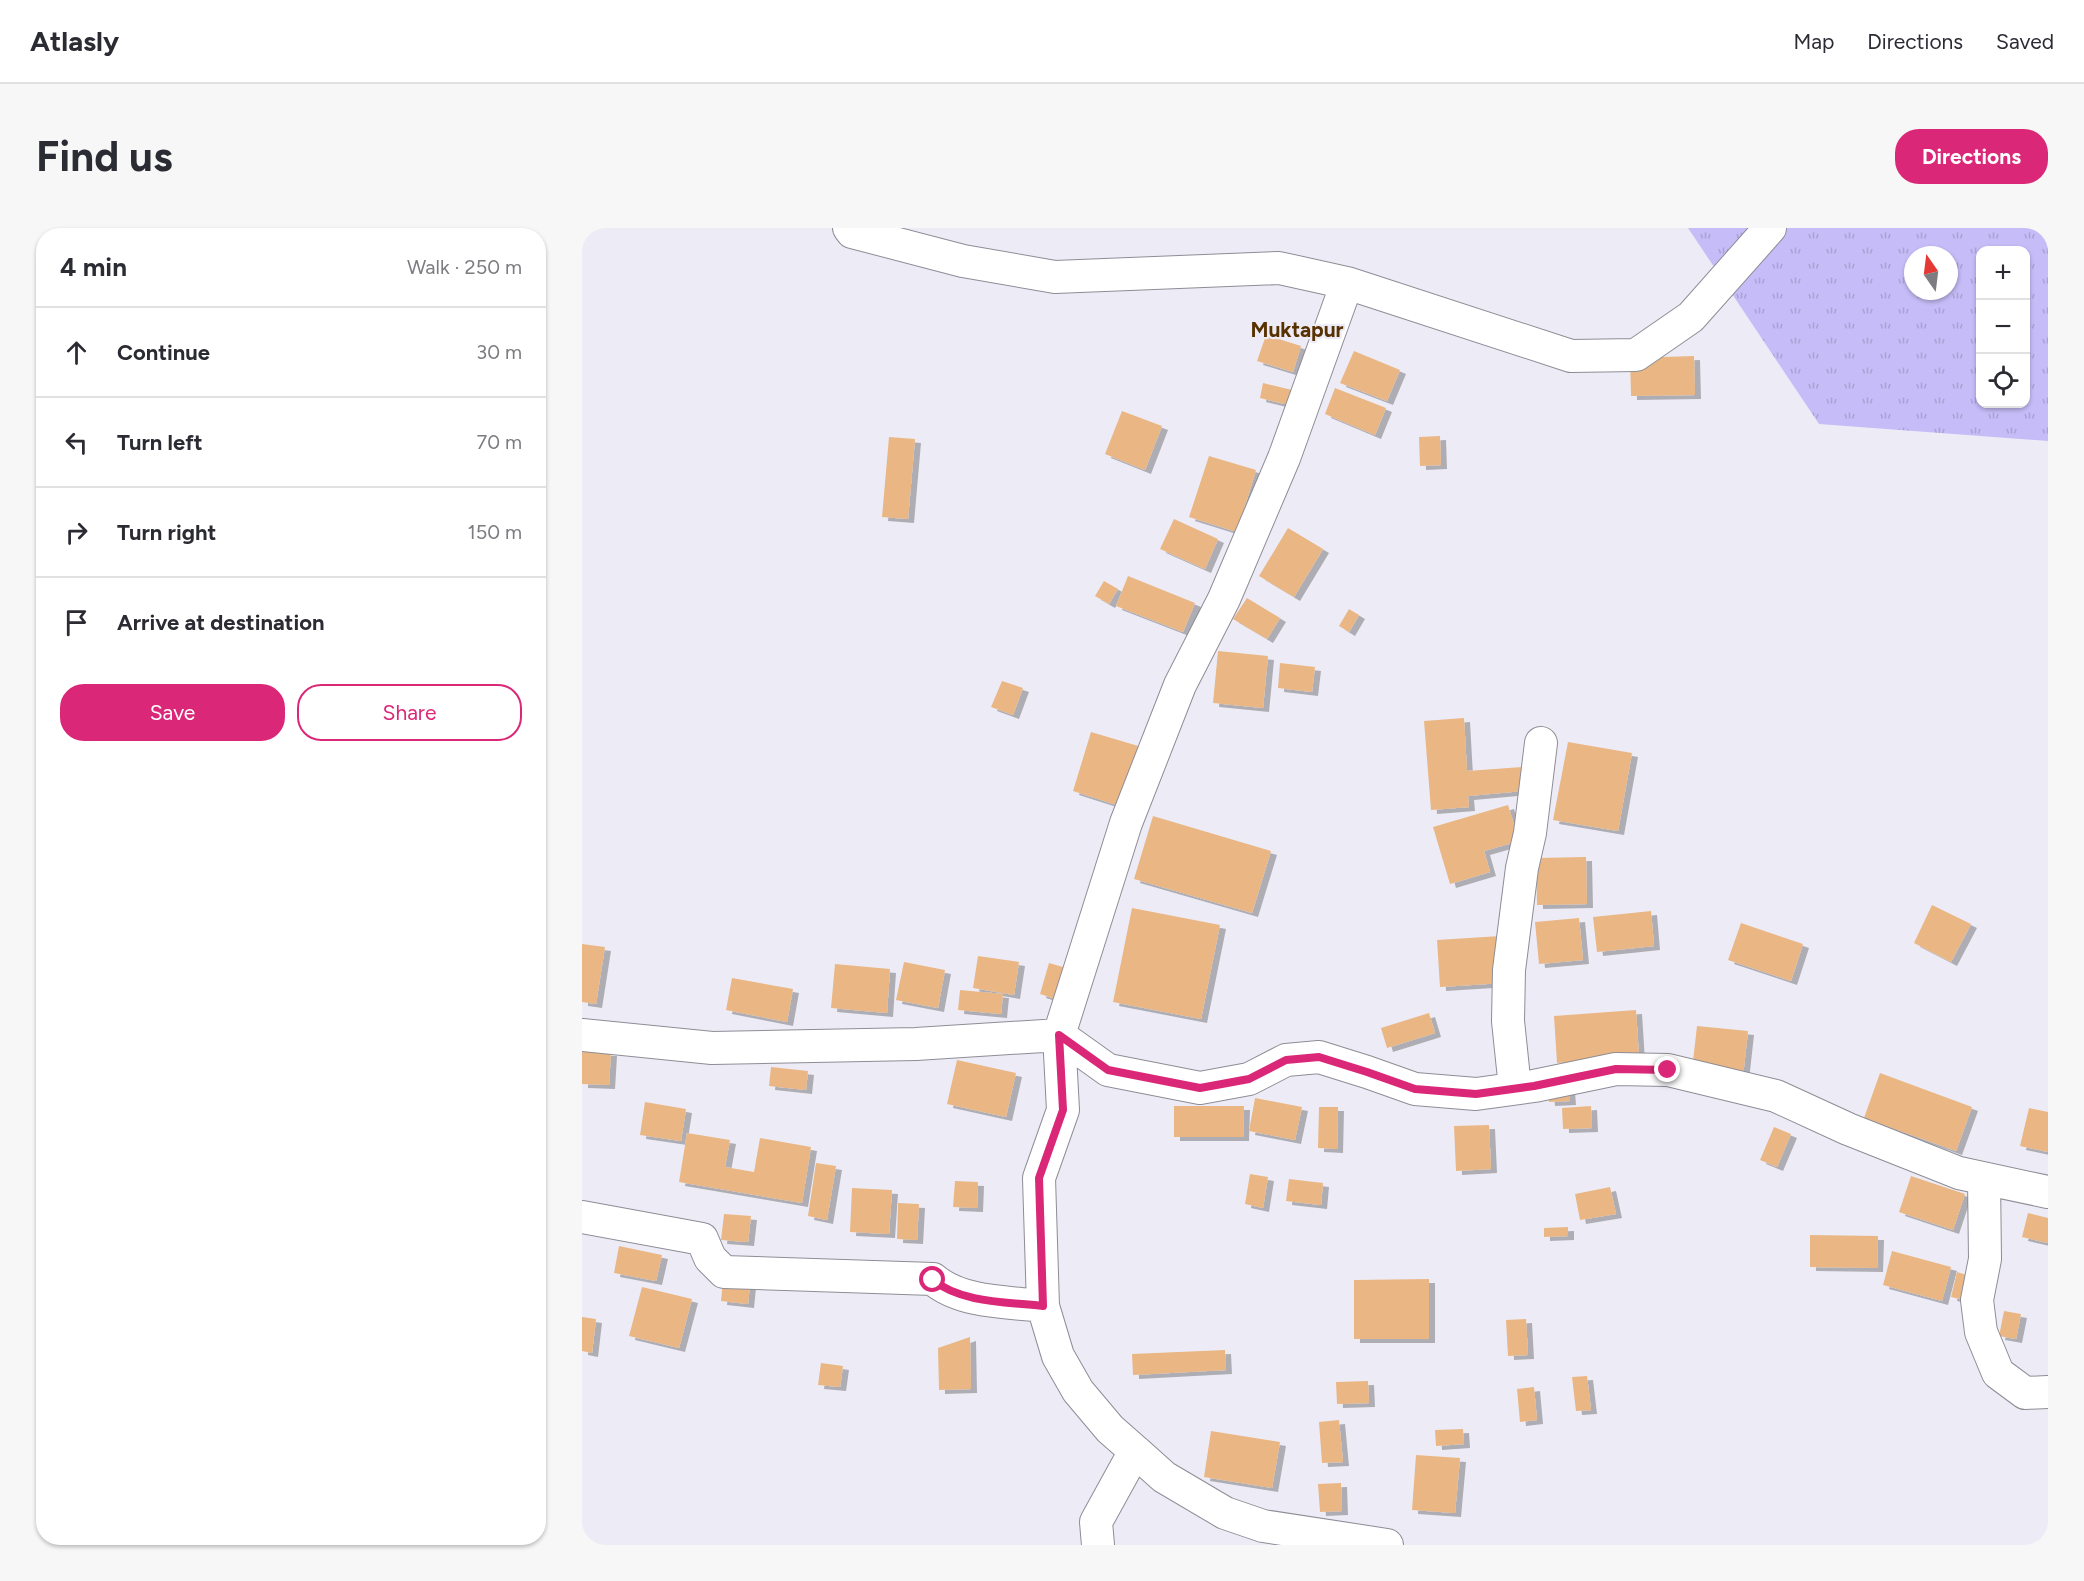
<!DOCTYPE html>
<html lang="en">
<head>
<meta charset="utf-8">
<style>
	body { margin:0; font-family:Figtree,sans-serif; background:#f7f7f7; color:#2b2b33 }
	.controls { position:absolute; right:18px; top:18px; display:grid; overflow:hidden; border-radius:12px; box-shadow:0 2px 4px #0004 }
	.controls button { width:54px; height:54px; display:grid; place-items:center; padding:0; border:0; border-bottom:2px solid #e1e1e2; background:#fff; color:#2b2b33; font:30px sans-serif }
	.compass { position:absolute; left:1322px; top:18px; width:54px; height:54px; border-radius:50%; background:#fff; box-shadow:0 2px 4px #0004; rotate:346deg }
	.stop { position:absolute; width:18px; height:18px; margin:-14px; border:4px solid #db2777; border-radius:50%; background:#fff }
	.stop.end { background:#db2777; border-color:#fff; box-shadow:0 2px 6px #0008 }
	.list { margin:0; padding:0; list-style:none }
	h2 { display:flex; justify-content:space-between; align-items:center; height:78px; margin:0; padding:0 24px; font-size:26px }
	h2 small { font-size:20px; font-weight:400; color:#7c7c81 }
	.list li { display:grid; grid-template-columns:39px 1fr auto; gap:18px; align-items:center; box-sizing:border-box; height:90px; padding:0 24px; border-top:2px solid #e1e1e2 }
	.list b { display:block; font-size:22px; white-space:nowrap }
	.list em { font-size:20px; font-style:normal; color:#7c7c81 }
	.actions { display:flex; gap:12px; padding:18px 24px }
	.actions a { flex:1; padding:14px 0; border:2px solid #db2777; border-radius:24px; text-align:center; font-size:21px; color:#db2777 }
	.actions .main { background:#db2777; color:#fff }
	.icon { flex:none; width:33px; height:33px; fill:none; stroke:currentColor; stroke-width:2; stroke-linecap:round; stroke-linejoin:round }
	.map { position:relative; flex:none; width:1466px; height:1317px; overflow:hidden; border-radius:24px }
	header { display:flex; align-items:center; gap:36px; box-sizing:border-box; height:84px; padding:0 30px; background:#fff; border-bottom:2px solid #e1e1e2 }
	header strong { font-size:28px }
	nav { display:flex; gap:33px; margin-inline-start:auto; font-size:21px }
	.intro { display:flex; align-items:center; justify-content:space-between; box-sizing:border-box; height:144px; padding:0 36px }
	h1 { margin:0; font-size:42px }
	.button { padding:15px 27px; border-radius:24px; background:#db2777; color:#fff; font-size:21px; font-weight:700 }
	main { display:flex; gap:36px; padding:0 36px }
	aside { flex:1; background:#fff; border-radius:24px; box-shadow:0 2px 4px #0004 }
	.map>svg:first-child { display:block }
	.grass { fill:url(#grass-tufts); fill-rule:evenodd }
	.building { fill:#eab784; filter:url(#shadow) }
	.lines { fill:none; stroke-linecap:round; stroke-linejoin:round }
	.minor-casing { stroke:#8e8d96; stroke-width:34 }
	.minor { stroke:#fff; stroke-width:32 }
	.route { stroke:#db2777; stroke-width:8 }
	.labels { text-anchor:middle; stroke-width:4.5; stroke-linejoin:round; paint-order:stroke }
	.quarter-label { font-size:21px; font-weight:bold; fill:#573100; stroke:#edecf6 }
</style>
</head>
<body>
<header>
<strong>Atlasly</strong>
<nav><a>Map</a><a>Directions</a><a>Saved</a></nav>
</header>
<div class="intro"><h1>Find us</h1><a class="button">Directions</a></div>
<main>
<aside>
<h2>4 min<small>Walk · 250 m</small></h2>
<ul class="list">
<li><svg class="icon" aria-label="ahead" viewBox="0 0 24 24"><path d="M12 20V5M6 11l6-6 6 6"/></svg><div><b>Continue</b></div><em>30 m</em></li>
<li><svg class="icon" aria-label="left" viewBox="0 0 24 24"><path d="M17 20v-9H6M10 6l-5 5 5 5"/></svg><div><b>Turn left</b></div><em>70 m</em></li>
<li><svg class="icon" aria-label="right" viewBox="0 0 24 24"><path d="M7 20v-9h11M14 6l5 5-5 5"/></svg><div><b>Turn right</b></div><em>150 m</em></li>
<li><svg class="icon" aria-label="arrive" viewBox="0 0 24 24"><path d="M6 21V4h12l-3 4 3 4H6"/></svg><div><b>Arrive at destination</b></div></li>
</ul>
<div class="actions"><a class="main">Save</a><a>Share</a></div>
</aside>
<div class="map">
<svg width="1466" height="1317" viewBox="0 0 1466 1317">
	<defs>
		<pattern id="grass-tufts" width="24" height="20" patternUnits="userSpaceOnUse" patternTransform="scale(1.5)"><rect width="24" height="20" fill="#c6bcf7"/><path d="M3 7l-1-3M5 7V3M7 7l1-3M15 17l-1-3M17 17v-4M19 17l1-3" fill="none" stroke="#aaa2d4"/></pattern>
		<filter id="shadow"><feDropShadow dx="6" dy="4" stdDeviation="0" flood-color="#0004"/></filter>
	</defs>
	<rect width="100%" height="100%" fill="#edecf6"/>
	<path class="grass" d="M1106 0H1466V213L1237 196ZM1398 22H1444V176H1398ZM1331 27H1367V63H1331Z"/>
	<path class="building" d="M684 107 719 118 711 144 675 133Z
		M772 123 818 142 805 173 758 155Z
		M1112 128 1113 167 1049 168 1048 130Z
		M681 155 710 162 707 177 678 170Z
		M753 160 804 180 793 207 743 186Z
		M540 183 580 198 563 242 523 226Z
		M858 208 859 237 838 238 837 209Z
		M307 209 333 211 326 291 300 289Z
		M627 228 674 242 655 304 607 289Z
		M592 291 636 311 623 341 578 321Z
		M706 300 741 321 712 369 677 348Z
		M546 348 613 375 601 404 534 378Z
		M522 353 536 361 527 376 513 368Z
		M665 370 698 390 685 411 651 391Z
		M767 381 777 387 767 404 757 398Z
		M636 423 686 428 681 480 631 475Z
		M698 435 733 439 730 464 696 460Z
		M420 453 441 460 431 487 409 479Z
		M882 490 885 543 940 539 941 563 886 568 887 579 849 582 842 493Z
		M509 504 563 520 544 580 491 563Z
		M986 514 1050 525 1036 603 971 592Z
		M926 577 937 613 902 623 908 644 868 656 851 599Z
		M571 588 689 623 670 685 552 651Z
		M1004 629 1005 676 955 677 954 630Z
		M1350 677 1389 696 1369 734 1332 715Z
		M550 680 638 697 619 791 531 774Z
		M1069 683 1072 718 1015 724 1011 689Z
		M997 690 1001 732 957 736 953 694Z
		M1159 695 1221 716 1209 753 1146 732Z
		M918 708 921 755 858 759 855 712Z
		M0 716 23 719 14 776 0 774Z
		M396 728 437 734 432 767 391 760Z
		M322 734 363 742 356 780 314 772Z
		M467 735 495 743 486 775 458 766Z
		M253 736 308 741 305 785 249 780Z
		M150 750 211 761 205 794 144 782Z
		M378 762 421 766 419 786 376 782Z
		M1054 782 1057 829 975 835 972 788Z
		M847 785 853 805 805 820 799 800Z
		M1115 798 1166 803 1161 848 1110 842Z
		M0 823 29 824 27 857 0 856Z
		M375 832 434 845 424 889 365 876Z
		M189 839 226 843 224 862 187 858Z
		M1298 845 1390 879 1374 923 1282 890Z
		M987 860 988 873 967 874 966 861Z
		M673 870 720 879 713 912 667 903Z
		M63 874 104 881 99 913 58 907Z
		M592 878H662L661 909H592Z
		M1009 878 1010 900 981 901 980 880Z
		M737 879H756L755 921 736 920Z
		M1447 880 1466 884V924L1438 918Z
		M907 897 909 941 874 943 872 898Z
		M1192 899 1209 906 1195 939 1178 932Z
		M105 905 148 912 143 939 172 944 178 910 229 919 220 975 97 954Z
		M234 935 254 938 245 992 226 988Z
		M668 946 686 949 681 980 663 976Z
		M1329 948 1383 966 1371 1002 1317 984Z
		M707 951 741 955 739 977 704 973Z
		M373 953 396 954 395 980 371 979Z
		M1028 959 1034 986 998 992 993 966Z
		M270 960 310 962 307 1006 268 1004Z
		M316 975 337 976 335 1012 315 1011Z
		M1446 985 1466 990V1015L1440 1009Z
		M142 986 169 988 166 1014 139 1012Z
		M986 999V1008L962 1009V1000Z
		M1228 1007 1296 1008 1295 1040 1228 1039Z
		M37 1018 80 1027 74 1053 32 1045Z
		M1310 1023 1369 1039 1360 1073 1301 1057Z
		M1375 1044 1391 1049 1386 1073 1369 1069Z
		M847 1051V1111H772V1052Z
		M141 1053 168 1056 166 1076 139 1073Z
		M60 1059 110 1071 97 1120 47 1108Z
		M1422 1083 1439 1086 1434 1111 1417 1108Z
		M0 1089 14 1091 10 1125 0 1123Z
		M944 1091 946 1127 926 1128 924 1092Z
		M388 1109 389 1161 357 1162 356 1120Z
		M643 1122 644 1142 551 1147 550 1126Z
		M239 1135 261 1138 258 1159 236 1157Z
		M1005 1148 1009 1182 994 1183 990 1149Z
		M786 1153 787 1175 755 1176 754 1154Z
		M952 1159 955 1192 938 1194 935 1161Z
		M757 1192 761 1234 740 1235 737 1194Z
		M881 1201 882 1216 854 1218 853 1202Z
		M629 1203 698 1214 690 1260 622 1249Z
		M834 1227 878 1230 873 1285 830 1282Z
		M759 1255 760 1283 738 1284 736 1256Z"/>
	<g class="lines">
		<g class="minor-casing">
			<path id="minor" d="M267 0 270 4 381 33 473 49 697 40 765 55 989 128 1054 127 1109 89 1188 0
				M0 807 130 820 334 816 477 807 526 842 618 860 667 851 704 832 737 829 785 844 833 861 894 866 952 858 1034 841 1086 842 1194 868 1266 901 1377 945 1466 964
				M933 860 926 793 927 742 940 640 948 605 959 515
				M1402 951 1403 1031 1395 1072 1399 1104 1416 1145 1443 1165 1466 1164
				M0 989 120 1011 128 1030 142 1044 351 1051C379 1075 426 1074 461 1078
				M553 1223 582 1249 643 1285 681 1298 805 1317
				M516 1317 514 1294 553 1223 528 1201 496 1163 476 1128 461 1078 457 950 481 882 477 807 544 595 598 457 642 371 702 230 765 55"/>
		</g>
		<use href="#minor" class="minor"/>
	</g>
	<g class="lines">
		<path class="route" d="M351 1052C379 1075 426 1074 461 1078L457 950 481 882 477 807 526 842 618 860 667 851 704 832 737 829 785 844 833 861 894 866 952 858 1034 841 1086 842"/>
	</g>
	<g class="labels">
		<g class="quarter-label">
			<text x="715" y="109">Muktapur</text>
		</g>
	</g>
</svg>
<div class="controls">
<button>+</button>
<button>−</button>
<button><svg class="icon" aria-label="locate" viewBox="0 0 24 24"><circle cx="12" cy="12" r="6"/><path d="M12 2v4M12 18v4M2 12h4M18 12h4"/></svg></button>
</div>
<svg class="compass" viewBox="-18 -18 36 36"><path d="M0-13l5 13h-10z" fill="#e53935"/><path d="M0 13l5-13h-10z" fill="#7c7c81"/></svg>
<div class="stop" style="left:351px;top:1052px"></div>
<div class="stop end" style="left:1086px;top:842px"></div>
</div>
</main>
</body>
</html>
